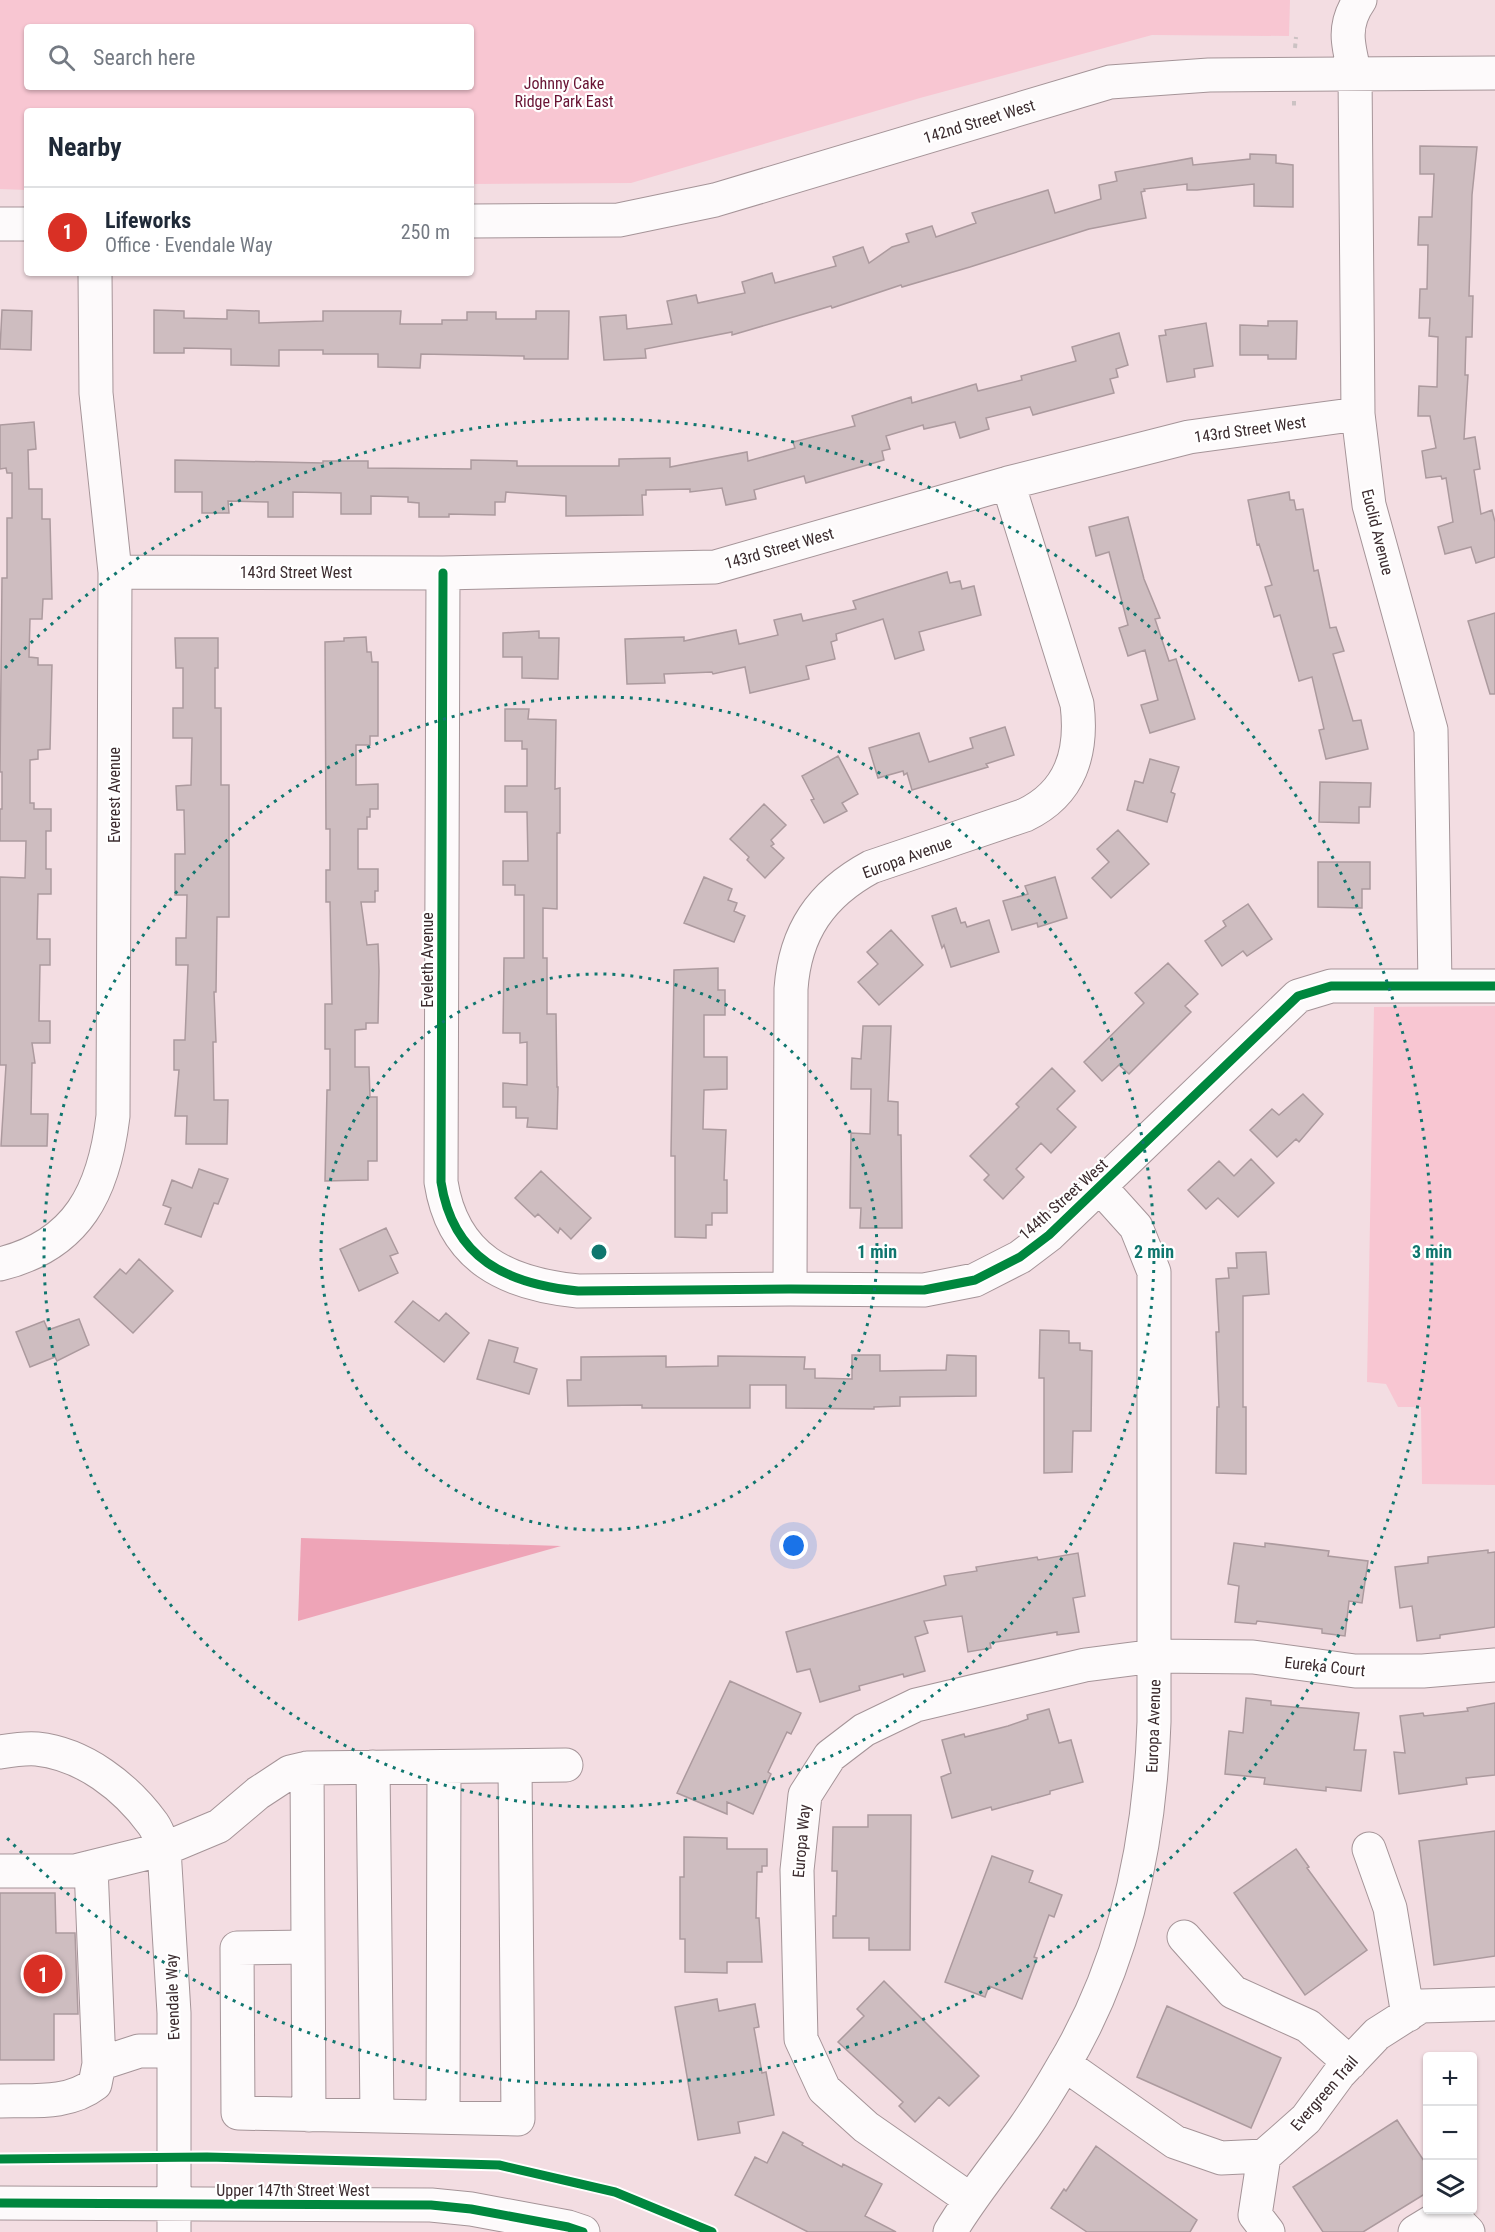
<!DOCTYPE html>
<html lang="en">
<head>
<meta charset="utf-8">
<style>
	body { margin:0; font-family:"Roboto Condensed",sans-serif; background:#f2f2f3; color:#1f2937 }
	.controls { position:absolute; right:18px; bottom:18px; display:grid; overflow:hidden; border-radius:6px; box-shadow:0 2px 4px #0004 }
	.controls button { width:54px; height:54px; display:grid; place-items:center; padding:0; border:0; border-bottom:2px solid #e0e1e3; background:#fff; color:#1f2937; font:30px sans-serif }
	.you { position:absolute; left:794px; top:1546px; width:21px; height:21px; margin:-15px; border:4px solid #fff; border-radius:50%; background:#1a73e8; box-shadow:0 0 0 9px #1a73e833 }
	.badge { display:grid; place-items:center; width:39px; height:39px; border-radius:50%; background:#d93025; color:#fff; font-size:20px; font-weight:700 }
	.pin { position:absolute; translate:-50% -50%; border:3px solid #fff; box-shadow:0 2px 6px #0006 }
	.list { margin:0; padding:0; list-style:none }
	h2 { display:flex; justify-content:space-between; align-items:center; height:78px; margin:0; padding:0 24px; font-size:26px }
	h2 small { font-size:20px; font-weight:400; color:#747a83 }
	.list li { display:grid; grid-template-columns:39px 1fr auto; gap:18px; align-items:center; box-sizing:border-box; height:90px; padding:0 24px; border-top:2px solid #e0e1e3 }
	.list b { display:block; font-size:22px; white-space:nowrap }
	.list p { margin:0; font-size:20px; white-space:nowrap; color:#747a83 }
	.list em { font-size:20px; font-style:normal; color:#747a83 }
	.icon { flex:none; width:33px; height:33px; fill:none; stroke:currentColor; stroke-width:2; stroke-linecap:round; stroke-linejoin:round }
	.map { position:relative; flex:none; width:1495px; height:2232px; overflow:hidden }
	.search { position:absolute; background:#fff; box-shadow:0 2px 4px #0004; left:24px; top:24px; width:450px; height:66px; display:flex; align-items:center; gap:15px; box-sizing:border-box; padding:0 21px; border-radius:6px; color:#747a83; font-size:22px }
	.panel { position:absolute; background:#fff; box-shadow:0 2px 4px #0004; left:24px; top:108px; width:450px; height:168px; border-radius:6px }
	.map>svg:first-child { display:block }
	.green { fill:#f8c6d2; fill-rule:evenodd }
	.water { fill:#eea4b7 }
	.building { fill:#cebdc0; stroke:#ac9a9e; stroke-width:1.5 }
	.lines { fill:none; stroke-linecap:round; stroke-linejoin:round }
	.minor-casing { stroke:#a59498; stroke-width:35 }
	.path { stroke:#cbc2c3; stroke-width:4; stroke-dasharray:4.5 4.5; stroke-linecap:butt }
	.minor { stroke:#fdfafb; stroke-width:33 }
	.cycleway-casing { stroke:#fff; stroke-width:13 }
	.cycleway { stroke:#00873e; stroke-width:9 }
	.ring { fill:none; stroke:#0f766e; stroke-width:3; stroke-dasharray:3 6 }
	.labels { text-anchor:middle; stroke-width:4.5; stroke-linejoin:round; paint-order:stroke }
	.park-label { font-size:16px; fill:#681333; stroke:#fff }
	.street-label { font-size:16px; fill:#3b2b2e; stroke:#fff }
	.centre { fill:#0f766e; stroke:#fff; stroke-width:3 }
	.ring-label { font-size:18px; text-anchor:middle; font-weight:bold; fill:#0f766e; stroke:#fff; stroke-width:4.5; stroke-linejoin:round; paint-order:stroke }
</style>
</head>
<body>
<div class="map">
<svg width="1495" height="2232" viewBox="0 0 1495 2232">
	<rect width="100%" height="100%" fill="#f3dde2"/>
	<path class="green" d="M0 0H1290L1289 36 1152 35 920 98 631 183 471 184V111H27V190L0 189ZM27 27H471V87H27Z
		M1495 1006V1485L1422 1484 1421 1407H1398L1386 1384 1367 1382 1374 1007Z"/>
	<path class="water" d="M301 1538 561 1546 298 1621Z"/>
	<path class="building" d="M1420 146 1477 147 1472 195 1469 296H1473L1472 337H1466L1465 375H1468L1464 439 1475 437 1480 469 1474 470 1481 514 1492 510 1495 522V557L1476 563 1471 547 1445 554 1438 527 1453 522 1446 478 1442 479 1441 476 1426 478 1422 451 1436 448 1430 416H1418L1419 386 1437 387 1438 337 1429 336 1430 318H1419L1420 289H1427L1428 245H1418L1419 217H1432L1434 174H1420Z
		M1250 154 1276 155V163L1293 165V207L1254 206V184L1197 190H1187V184L1144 189 1145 191 1141 192 1146 218 1089 229 970 267 902 287 901 285 832 308 831 306 732 335V332L645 349 646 358 604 360 600 317 626 315 627 329 672 324 667 301 696 295 698 303 745 293 742 282 772 273 775 283 836 266 833 257 863 247 869 263 892 247 909 242 906 234 932 226 936 237 976 223 972 213 1048 190 1055 213 1101 199 1099 185 1117 181 1115 172 1192 158 1193 165 1250 159Z
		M2 310 32 311 31 350 0 349Z
		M154 310 184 311V318L227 319V310L259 311V323L323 321V311H401L400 324H442V320H467V312H496V319H536V311H569L568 359H524V356L421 354 420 368 378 367V354H323V350H279V366L231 365V349L184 348V353H154Z
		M1268 321H1297L1296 359H1268V355H1240V325L1268 326Z
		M1206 323 1213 366 1194 369 1195 377 1167 382 1159 336 1166 335 1165 330Z
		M1119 333 1128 365 1116 369 1118 377 1110 379 1114 393 1033 415 1030 407 986 418 989 429 960 438 955 422 924 429 923 425 886 436 890 449 882 451 884 460 806 483 804 476 754 490 756 499 726 505 722 488 690 492V489L646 490V495H642L643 515 566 516V496L506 492 505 502H495V515L449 514V517H419V503L408 502V497L371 496V514H341V493L293 492V517H268V502L228 501 229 513H202V492H175V460L323 463V461H368V468L471 469V460L517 461V466H619V459L670 458V467L747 452 748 461 795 448 793 442 855 426 852 416 911 397 912 403 976 384 978 391 1022 380 1021 376 1076 361 1072 347Z
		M34 422 36 449 28 450 29 489H42V519H50L52 599H43L42 619H30L29 657 38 658V665H52L50 749 38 750V759L30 760V803H34V809H51V831H46V869H51V894H38L37 939H50V965H40L39 1021H50V1043H32L35 1063H32L31 1114H48L47 1146H1L6 1065H0V877L25 878 26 841H0V809H2V772H0L2 578H7V518H12V473H7L6 468 0 469V425Z
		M1289 492 1290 500H1294L1296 510 1303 509 1314 571 1318 570 1330 628 1336 627 1344 651 1333 654 1353 721 1361 720 1368 749 1326 759 1319 730 1324 729 1312 677 1299 681 1280 615 1274 617 1265 587 1272 585 1259 544 1257 545 1248 500Z
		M1128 517 1144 579 1160 618 1155 619 1169 661 1176 659 1195 719 1150 733 1141 705 1158 700 1145 650 1128 656 1119 628 1128 625 1109 552 1096 556 1089 527Z
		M947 572 950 583 960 581 962 589 974 586 981 615 919 632 924 650 895 659 883 619 836 634 837 640 831 642 835 659 806 666 809 679 750 693 745 667 713 674 712 672 664 674 665 683 627 684 625 639 684 637V641L736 630 739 644 778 635 774 620 801 614 803 621 856 609 853 601Z
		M1495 613V694H1490L1468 621Z
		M539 631V638H559L558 679 522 678V657H503V633Z
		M366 637 367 652H371L372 662H378V736H370V745H356V785L378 784V809H370V817H367V829H358V869H378V891H375V902H361L367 945 378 944 379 971 378 1023H366V1029L355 1030V1067H369L370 1097H377V1161H368V1180L325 1181 327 1090H330V1049H325V1004H332L330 902H326V870H330V829H326L325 642 344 641V638Z
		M175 638H218V668H215V708H221V785H229V917H217L216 992H214L216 1042H213L214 1100H228L227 1144H186L187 1116H175L179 1070H174V1040H185L188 965H176V938H186L187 895H175V854H185L184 810H177L176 786 191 785 192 738H173V708H183V668H176Z
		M505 709H529L528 719 556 720 555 789 560 788V833H557V909L543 908V958H547V1014H556L557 1087H558L557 1129 527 1127 528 1118H516V1107H503V1083L527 1085V1042L520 1043V1033H503L504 958H524V895H515V885H503V861H528L527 812H505V786H527V749H522V741H505Z
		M1005 727 1014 755 986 764 988 767 912 790 907 773 904 775 903 771 878 778 869 748 919 733 929 762 973 748 970 738Z
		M838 756 858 794 842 803 847 811 824 823 811 800 814 799 802 776Z
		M1150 759 1179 767 1171 792 1175 794 1167 822 1127 810 1135 781 1143 783Z
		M1320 782 1371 783 1370 807H1359V823L1319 822Z
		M764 804 786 825 771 840 774 844 771 846 784 858 765 878 747 860 749 857 730 839Z
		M1118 830 1149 864 1111 898 1092 878 1109 862 1097 849Z
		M1318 862H1370V889H1362V908L1318 907Z
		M704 877 732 889 728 900 737 903 734 911 745 916 734 942 684 923Z
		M1055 877 1067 918 1038 927 1037 923 1012 930 1003 901 1028 894 1025 886Z
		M1248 904 1272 939 1247 956 1243 951 1222 966 1205 941 1226 926 1223 921Z
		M956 908 961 923 965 922 967 927 989 920 999 952 951 967 944 945 942 948 932 916Z
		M891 930 923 965 879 1005 858 982 878 964 867 952Z
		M1168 963 1198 994 1185 1006 1191 1012 1129 1074 1119 1065 1102 1081 1084 1062 1144 1003 1135 993Z
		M718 968V990H725V1015H704V1057H727V1089L704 1090 703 1129 726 1130 724 1180H727V1213H712V1225H706V1238L675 1237V1156H671V1153L674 970Z
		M863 1026H891L888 1101 898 1102V1135H901L902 1228H860L861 1208H850L851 1133 870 1134 871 1089H851L852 1058 861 1059Z
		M1052 1068 1075 1091 1057 1109 1076 1127 1051 1153 1041 1143 1016 1169 1024 1177 1003 1199 984 1180 989 1175 970 1156 1019 1107 1016 1104Z
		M1303 1094 1323 1114 1299 1142 1296 1139 1277 1157 1250 1130 1272 1109 1279 1115Z
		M1251 1159 1274 1183 1238 1217 1218 1198 1206 1209 1188 1190 1219 1161 1234 1176Z
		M199 1169 228 1179 218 1204 214 1203 201 1237 165 1224 171 1208 163 1205 172 1180 192 1188Z
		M541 1171 591 1218 571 1239 560 1228 558 1233 538 1214 535 1217 515 1198Z
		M386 1228 398 1253 390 1256 398 1273 359 1291 340 1249Z
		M1266 1252 1269 1294 1243 1296V1407H1246V1474L1216 1473 1217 1407H1219L1216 1332H1219L1216 1279 1229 1278 1228 1268H1237L1236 1253Z
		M139 1259 173 1291 133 1333 94 1297 120 1269 126 1274Z
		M413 1301 439 1321 446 1313 469 1333 444 1362 395 1322Z
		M79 1319 89 1345 57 1361 55 1357 30 1367 16 1332 44 1321 48 1330Z
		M1040 1330 1069 1331V1343H1080V1350L1092 1351 1091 1431H1073L1072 1472 1044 1473V1378H1039Z
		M489 1340 518 1348 514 1362 537 1369 529 1394 477 1379Z
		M852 1355H880V1371L946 1370 947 1355 976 1356V1396L900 1397V1406L874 1407V1409L786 1408V1385H750V1408H642V1405L568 1406 567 1380H581V1357L666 1356V1367L718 1366V1356L805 1357 804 1369H815V1378L852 1379Z
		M1234 1543 1265 1547V1543L1329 1551 1328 1556 1368 1561 1362 1603 1349 1601 1345 1636 1322 1633V1629L1257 1621 1256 1624 1235 1622 1239 1586 1228 1584Z
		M1488 1550V1553L1495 1552V1627L1440 1635V1638L1417 1641 1412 1606 1400 1608 1395 1567 1428 1563V1557Z
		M1078 1553 1085 1596 1073 1598 1079 1632 1057 1635V1632L990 1643 991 1648 968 1652 962 1616 924 1621 928 1633 915 1637 925 1671 904 1677 903 1674 859 1686 860 1690 820 1702 810 1669 797 1672 786 1632 946 1585 944 1576 977 1571 976 1567 1037 1557 1038 1560Z
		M730 1681 801 1713 791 1734 787 1732 768 1772 771 1774 753 1814 727 1802V1814L677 1793Z
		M1246 1698 1271 1701V1705L1359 1713 1354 1750H1366L1361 1791 1326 1787V1791L1264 1784 1265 1778 1225 1774 1229 1731 1243 1733Z
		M1495 1703V1775L1466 1778 1467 1784 1399 1794 1394 1752 1405 1753 1400 1716 1423 1713 1424 1716 1468 1711 1467 1708Z
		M1049 1709 1059 1743 1071 1740 1083 1782 1050 1791V1794L992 1810 991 1807 952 1818 941 1777 951 1773 942 1740 964 1734 965 1737 1008 1726 1028 1719 1027 1715Z
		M868 1815H911L910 1950H869V1938H833V1916H836L837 1871H832L833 1827H868Z
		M1495 1831V1956L1434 1965 1419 1841Z
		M684 1837 727 1838V1849H767V1866H762V1872H757L756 1918H759L762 1962H727V1973L685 1972V1939H680V1877H684Z
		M1296 1849 1309 1867 1307 1868 1367 1950 1305 1995 1234 1893Z
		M992 1856 1033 1871 1029 1882 1062 1895 1054 1917 1049 1915 1034 1957 1037 1958 1022 1999 989 1986 985 1997 945 1982Z
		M0 1893H55L56 1933H75L78 2014H54V2060H0Z
		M884 1981 979 2076 949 2106 939 2097 915 2122 899 2106 903 2102 838 2042 864 2016 857 2009Z
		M717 1999 719 2011 755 2004 759 2027 754 2028 762 2073 766 2072 774 2115 738 2122 740 2133 698 2140 675 2007Z
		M1167 2006 1281 2058 1251 2128 1137 2077Z
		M1397 2120 1428 2167V2192L1363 2232H1323L1293 2187Z
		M783 2132 803 2143 802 2145 842 2167 843 2164 882 2184 865 2216 896 2232H808L735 2195 755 2157 767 2163Z
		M1096 2146 1197 2220 1190 2232H1087L1051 2208 1064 2189 1066 2191Z"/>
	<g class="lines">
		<g class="minor-casing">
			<path id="minor" d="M1360 0C1342 25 1348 46 1355 74L1358 414 1369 505 1431 730 1435 985
				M471 221 619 220 715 200 1110 82 1209 75 1495 73
				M0 224H27
				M115 572 443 573 715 567 1008 483 1189 437 1358 414
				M443 573 441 1182C453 1259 507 1284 578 1291L790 1289 924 1290 975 1280 1020 1257 1049 1235 1298 996 1331 986H1495
				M0 1264C78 1245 104 1191 113 1116L115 572 96 393 95 273
				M790 1289 791 989C795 932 821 894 871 867L1025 815C1071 793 1083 752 1077 704L1008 483
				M0 1752C12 1750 25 1748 37 1749 84 1754 126 1787 153 1824 158 1831 161 1841 164 1849L75 1871H0
				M373 1767 377 2116
				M307 1768 309 2115
				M1369 1849 1390 1908 1408 2015
				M91 1867 99 2064
				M1184 1937 1233 1992 1308 2026 1350 2063
				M308 1947 237 1948 238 2113 518 2119 515 1766
				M1064 2064 1175 2142 1221 2158 1264 2156 1306 2119 1339 2074 1377 2034 1421 2006 1495 2004
				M0 2101C32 2100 68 2105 95 2084L99 2064 139 2051H173
				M443 2117 444 1767
				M1264 2156 1255 2215 1268 2232
				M971 2200 866 2127 824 2089 801 2039 797 1870 805 1795 830 1756 864 1730 916 1705 1085 1665 1155 1656 1253 1657 1355 1671H1423L1495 1665
				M0 2203 431 2205 471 2209 568 2227 583 2232
				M174 2232V2013L164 1849 219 1826 258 1793 290 1772 307 1768 566 1765
				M950 2232C972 2195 999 2163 1024 2128 1038 2108 1051 2087 1063 2066 1125 1963 1150 1841 1154 1722V1272L1136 1227 1100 1187
				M1415 2232 1438 2218 1457 2221 1468 2232"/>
		</g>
		<path class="path" d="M1295 48 1296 37
			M1294 101V110"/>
		<use href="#minor" class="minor"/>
		<g class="cycleway-casing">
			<path id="cycleway" d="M443 573 441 1182C453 1259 507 1284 578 1291L790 1289 924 1290 975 1280 1020 1257 1049 1235 1298 996 1331 986H1495
				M0 2159 207 2157 499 2165 615 2192 712 2232
				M0 2203 431 2205 471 2209 568 2227 583 2232"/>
		</g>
		<use href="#cycleway" class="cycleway"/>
	</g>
	<g class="ring">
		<circle cx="599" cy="1252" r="278"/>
		<circle cx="599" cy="1252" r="555"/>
		<path d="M5 668A833 833 0 1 1 5 1836"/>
	</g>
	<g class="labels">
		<g class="park-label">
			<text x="564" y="89">Johnny Cake<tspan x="564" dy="18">Ridge Park East</tspan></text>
		</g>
		<g class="street-label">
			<text transform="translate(979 121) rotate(-17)" y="6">142nd Street West</text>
			<text transform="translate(1250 429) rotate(-8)" y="6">143rd Street West</text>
			<text transform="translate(1378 532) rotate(76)" y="6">Euclid Avenue</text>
			<text transform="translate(779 548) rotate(-16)" y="6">143rd Street West</text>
			<text x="296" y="578">143rd Street West</text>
			<text transform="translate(114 795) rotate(-90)" y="6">Everest Avenue</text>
			<text transform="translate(907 857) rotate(-20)" y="6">Europa Avenue</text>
			<text transform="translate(427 960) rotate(-90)" y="6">Eveleth Avenue</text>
			<text transform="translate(1063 1199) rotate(-42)" y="6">144th Street West</text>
			<text transform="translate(1325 1666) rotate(6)" y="6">Eureka Court</text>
			<text transform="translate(1153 1726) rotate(-88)" y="6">Europa Avenue</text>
			<text transform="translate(801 1841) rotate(-85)" y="6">Europa Way</text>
			<text transform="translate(172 1997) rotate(-92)" y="6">Evendale Way</text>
			<text transform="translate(1324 2093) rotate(-49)" y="6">Evergreen Trail</text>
			<text x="293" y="2196">Upper 147th Street West</text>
		</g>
	</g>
	<circle cx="599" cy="1252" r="9" class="centre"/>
	<g class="ring-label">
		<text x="877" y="1258">1 min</text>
		<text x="1154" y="1258">2 min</text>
		<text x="1432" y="1258">3 min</text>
	</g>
</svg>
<div class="controls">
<button>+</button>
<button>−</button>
<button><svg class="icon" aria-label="layers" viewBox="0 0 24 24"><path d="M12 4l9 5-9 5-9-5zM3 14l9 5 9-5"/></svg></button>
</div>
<div class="you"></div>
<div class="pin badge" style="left:43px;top:1974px">1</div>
<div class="search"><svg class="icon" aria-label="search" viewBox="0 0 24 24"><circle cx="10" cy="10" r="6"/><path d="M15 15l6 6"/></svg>Search here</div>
<section class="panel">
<h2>Nearby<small></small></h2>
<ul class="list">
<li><span class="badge">1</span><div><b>Lifeworks</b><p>Office · Evendale Way</p></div><em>250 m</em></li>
</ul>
</section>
</div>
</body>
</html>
